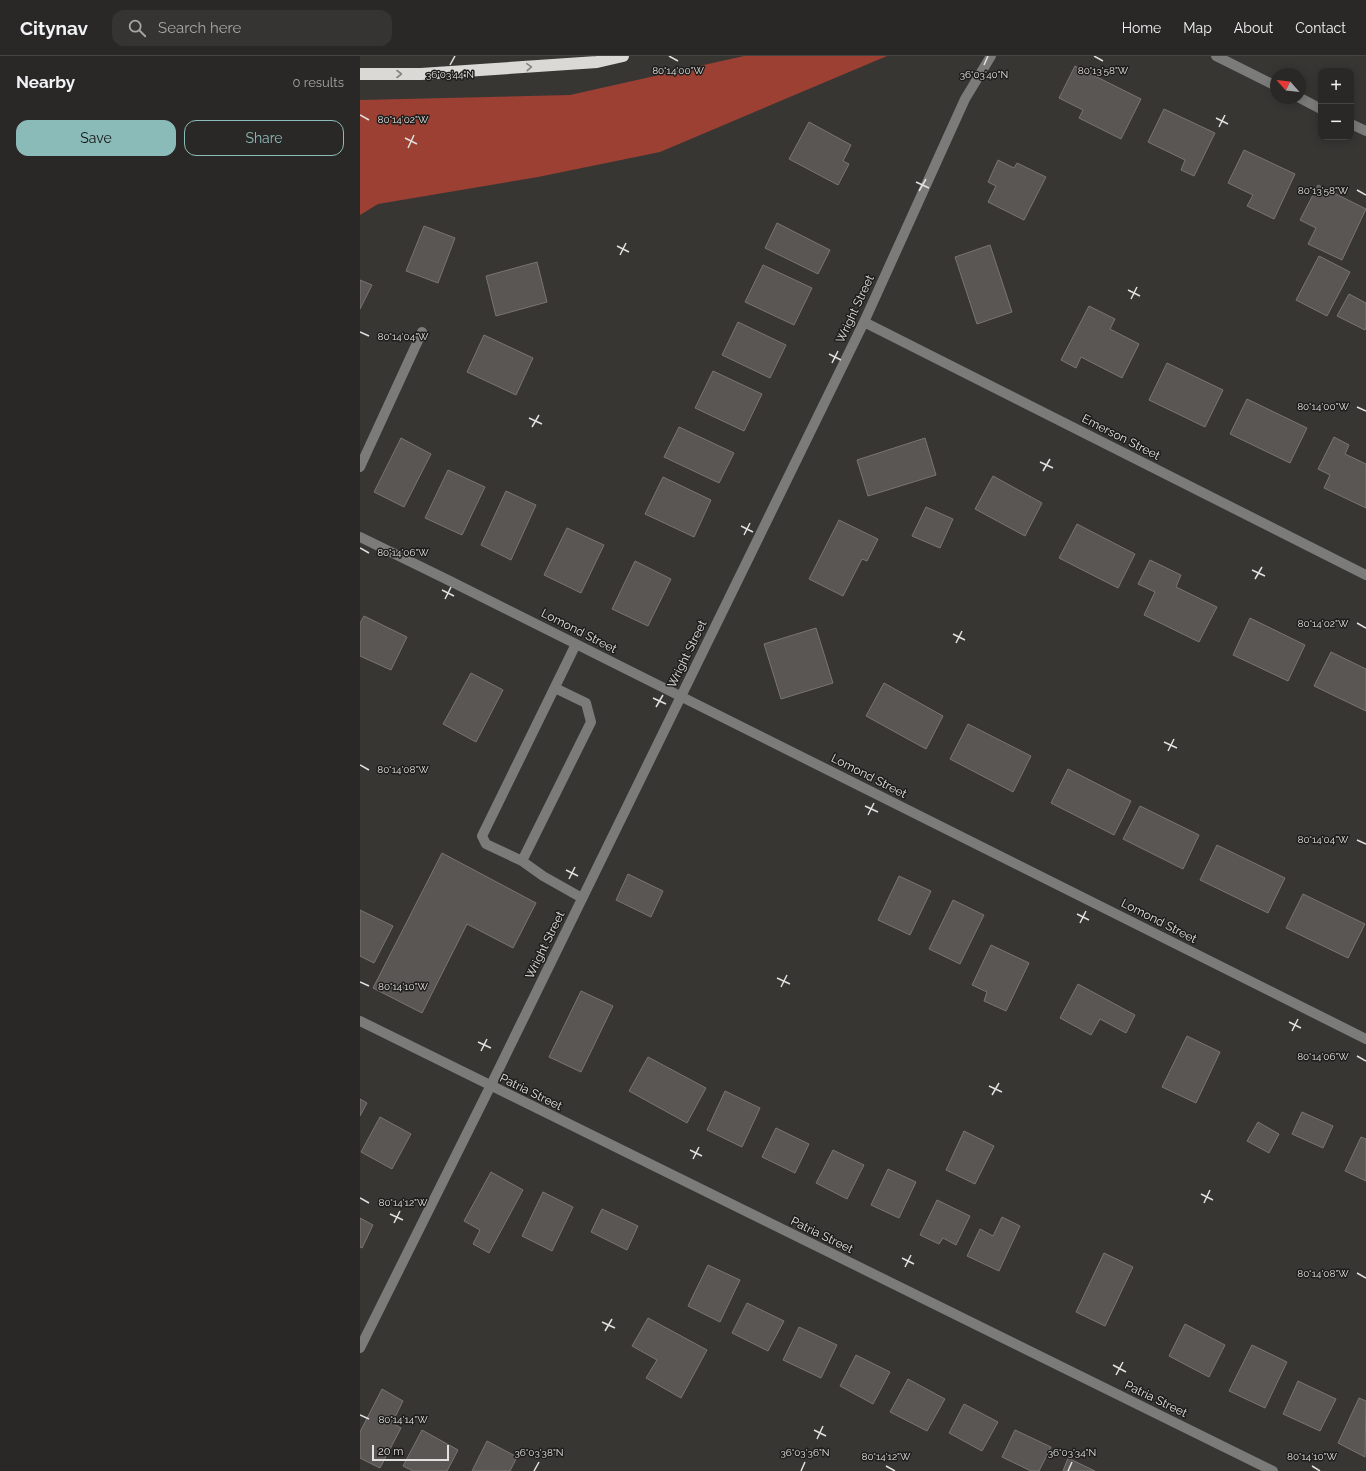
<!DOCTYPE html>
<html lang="en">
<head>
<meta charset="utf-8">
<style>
	body { margin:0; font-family:Raleway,sans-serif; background:#363432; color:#f1f3f6 }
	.controls { position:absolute; right:12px; top:12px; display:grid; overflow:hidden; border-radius:8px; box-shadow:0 2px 10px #0003 }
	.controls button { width:36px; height:36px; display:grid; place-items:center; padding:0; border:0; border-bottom:1px solid #464443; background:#2a2826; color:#f1f3f6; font:20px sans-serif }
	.compass { position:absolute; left:910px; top:12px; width:36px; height:36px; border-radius:50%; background:#2a2826; box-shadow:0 2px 10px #0003; rotate:297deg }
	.scale { position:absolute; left:12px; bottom:10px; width:77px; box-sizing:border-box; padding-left:4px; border:2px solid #e2e1df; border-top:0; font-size:11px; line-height:14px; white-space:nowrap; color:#e2e1df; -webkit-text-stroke:3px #1e1d1c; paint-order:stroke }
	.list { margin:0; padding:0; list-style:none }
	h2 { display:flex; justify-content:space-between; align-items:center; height:52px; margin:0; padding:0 16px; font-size:17px }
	h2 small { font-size:13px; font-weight:400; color:#a5a6a7 }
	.actions { display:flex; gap:8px; padding:12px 16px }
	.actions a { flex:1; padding:9px 0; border:1px solid #8bbbb9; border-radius:12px; text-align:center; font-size:14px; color:#8bbbb9 }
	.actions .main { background:#8bbbb9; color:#111 }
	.icon { flex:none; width:22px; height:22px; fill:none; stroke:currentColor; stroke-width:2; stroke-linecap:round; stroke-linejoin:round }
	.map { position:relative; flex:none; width:1006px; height:1415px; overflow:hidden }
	header { display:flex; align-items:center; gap:24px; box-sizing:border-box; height:56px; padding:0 20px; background:#2a2826; border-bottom:1px solid #464443 }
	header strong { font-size:19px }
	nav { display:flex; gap:22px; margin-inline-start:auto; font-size:14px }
	.search { width:280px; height:36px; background:#363432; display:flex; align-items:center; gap:10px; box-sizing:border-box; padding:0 14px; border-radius:12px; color:#a5a6a7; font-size:15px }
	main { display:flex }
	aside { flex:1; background:#2a2826 }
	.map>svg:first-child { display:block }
	.green { fill:#9b4033 }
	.building { fill:#5a5654; stroke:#797573 }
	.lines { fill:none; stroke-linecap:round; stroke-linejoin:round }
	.minor { stroke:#7b7b79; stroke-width:10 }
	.highway { stroke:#dad9d5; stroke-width:12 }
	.oneway { stroke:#858482 }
	.ticks { fill:none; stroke:#e2e1df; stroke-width:1.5 }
	.labels { text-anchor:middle; stroke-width:3; stroke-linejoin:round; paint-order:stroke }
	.street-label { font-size:12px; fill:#e2e1df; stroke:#1e1d1c }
	.ticks-label { font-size:10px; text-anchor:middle; fill:#e2e1df; stroke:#1e1d1c; stroke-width:3; stroke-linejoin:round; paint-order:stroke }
</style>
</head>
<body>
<header>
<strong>Citynav</strong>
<div class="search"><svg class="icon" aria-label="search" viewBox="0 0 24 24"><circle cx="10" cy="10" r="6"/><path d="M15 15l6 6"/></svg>Search here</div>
<nav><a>Home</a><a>Map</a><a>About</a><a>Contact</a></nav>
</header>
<main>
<aside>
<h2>Nearby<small>0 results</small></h2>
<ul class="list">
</ul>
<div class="actions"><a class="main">Save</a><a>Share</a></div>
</aside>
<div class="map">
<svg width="1006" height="1415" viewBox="0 0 1006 1415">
	<rect width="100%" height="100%" fill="#383633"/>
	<path class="green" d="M384 0H527L300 96 178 121 18 148 0 159V44L210 39Z"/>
	<path class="building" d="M715 10 781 43 761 83 719 62 723 54 699 42Z
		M804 53 855 77 834 120 821 114 825 104 788 86Z
		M449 66 491 89 483 105 489 108 478 129 429 103Z
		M884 94 935 118 914 163 887 150 893 139 868 127Z
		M638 104 654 112 657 107 686 121 664 164 628 146 636 130 628 126Z
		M958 129 1006 153 982 204 948 188 956 172 940 164Z
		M417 167 470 194 458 218 405 192Z
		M64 170 95 182 78 227 46 215Z
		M630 189 652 256 617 268 595 201Z
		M959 200 990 216 967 260 936 244Z
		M177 206 187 246 136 260 126 220Z
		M403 209 452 232 434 269 385 246Z
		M0 224 12 229 0 253Z
		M989 238 1006 247V272L1005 274 977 260Z
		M729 250 755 263 750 273 779 288 762 322 721 301 716 312 701 304Z
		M378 266 426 289 410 322 362 299Z
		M124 279 173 302 156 339 107 316Z
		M807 307 863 334 845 371 789 344Z
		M353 315 402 338 384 375 335 352Z
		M887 343 947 372 930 407 870 378Z
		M319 371 374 397 359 427 304 401Z
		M974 381 989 389 985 398 1006 408V452L964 432 970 419 958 413Z
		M41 382 71 398 44 451 14 436Z
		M565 382 576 419 508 440 497 404Z
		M88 414 125 431 102 479 65 462Z
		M633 420 682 447 665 480 615 453Z
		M303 421 351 444 334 481 285 458Z
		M146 435 176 449 151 504 121 489Z
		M566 451 593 463 580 492 552 480Z
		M479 464 518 483 507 505 502 503 483 540 449 523Z
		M717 468 775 498 758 532 699 502Z
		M207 472 244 489 221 537 184 519Z
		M790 504 821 519 816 531 857 551 839 586 784 559 795 536 778 528Z
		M275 505 311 523 288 570 252 553Z
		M4 560 47 581 31 614 0 600V567Z
		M890 562 945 589 928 625 873 599Z
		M456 572 473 627 421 643 404 588Z
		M971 596 1006 613V655L954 630Z
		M111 617 143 634 116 686 83 668Z
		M524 627 583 660 566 693 506 660Z
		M608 668 671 700 653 736 590 703Z
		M708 713 771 745 754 779 691 747Z
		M780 750 839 779 823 813 763 783Z
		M857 789 925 822 908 857 840 824Z
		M82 797 176 847 153 892 107 868 62 957 13 932Z
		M268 818 303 835 291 861 256 844Z
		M539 820 571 835 550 879 518 864Z
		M943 838 1005 868 988 902 926 872Z
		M593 844 624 859 600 908 569 893Z
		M0 854 33 870 14 907 0 900Z
		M631 889 669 907 646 955 624 945 627 936 612 929Z
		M718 928 775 959 766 977 740 963 731 979 700 962Z
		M221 935 253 950 221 1016 189 1001Z
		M827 980 860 996 836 1047 802 1031Z
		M288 1001 346 1032 327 1067 269 1035Z
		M365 1035 400 1052 382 1091 347 1074Z
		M0 1043 7 1047 0 1060Z
		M942 1056 973 1070 963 1092 932 1078Z
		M20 1061 51 1078 32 1113 1 1096Z
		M898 1066 919 1078 909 1097 887 1085Z
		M416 1072 449 1088 435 1117 402 1101Z
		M604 1075 634 1090 615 1128 586 1114Z
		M1001 1081 1006 1083V1125L985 1115Z
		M473 1094 504 1109 487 1143 456 1127Z
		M528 1113 556 1126 539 1162 511 1149Z
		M131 1116 163 1134 129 1197 113 1188 120 1174 104 1165Z
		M183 1136 213 1151 192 1195 162 1180Z
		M577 1144 610 1160 596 1189 583 1182 579 1188 560 1179Z
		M242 1153 278 1170 267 1194 231 1176Z
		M642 1161 660 1170 639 1215 607 1200 620 1173 633 1180Z
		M0 1162 13 1169 2 1192 0 1191Z
		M744 1197 773 1211 745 1270 716 1256Z
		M348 1209 380 1224 360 1266 328 1250Z
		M387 1247 424 1265 408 1295 372 1277Z
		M288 1262 347 1294 321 1342 286 1322 297 1304 272 1290Z
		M825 1268 865 1289 849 1321 809 1300Z
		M439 1271 477 1289 461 1322 423 1304Z
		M892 1289 927 1306 905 1352 869 1335Z
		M496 1299 530 1316 513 1348 480 1330Z
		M548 1323 585 1343 567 1375 530 1356Z
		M938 1325 976 1343 960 1375 923 1358Z
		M22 1333 43 1345 32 1367 41 1372 20 1412 0 1402V1376Z
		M999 1342 1006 1345 1005 1401 978 1387Z
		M604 1348 638 1366 622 1395 589 1377Z
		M62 1374 98 1394 87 1415H53L43 1410Z
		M655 1374 691 1391 679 1415H671L642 1401Z
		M127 1385 157 1401 150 1415H112Z
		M708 1402 735 1415H703Z"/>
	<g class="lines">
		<path class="minor" d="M856 0 916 30
			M940 42 961 53
			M991 68 1006 75
			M504 266 1006 519
			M0 411 62 276
			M0 481 90 525 1006 983
			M216 588 122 780 126 788 162 805 183 820 222 842
			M162 805 231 666 226 647 195 632
			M0 965 913 1415
			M0 1292 130 1031 504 266 605 43 631 0"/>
		<path class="highway" d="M0 18H61L237 6 263 0"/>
	</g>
	<defs><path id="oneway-chevron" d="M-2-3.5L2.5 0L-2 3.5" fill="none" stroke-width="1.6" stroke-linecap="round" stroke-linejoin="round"/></defs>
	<g class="oneway">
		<use href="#oneway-chevron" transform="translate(169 11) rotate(-4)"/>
		<use href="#oneway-chevron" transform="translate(39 18)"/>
	</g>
	<path class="ticks" d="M309 0 318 5M734 0 743 5M90 9 95 0M624 9 628 0M0 59 9 64M856 62 868 68M859 71 865 59M45 82 57 88M48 92 54 79M556 126 569 132M997 134 1006 139M559 135 566 123M257 190 269 196M260 199 266 187M768 234 780 240M771 243 777 231M0 276 9 280M469 298 481 304M472 307 478 295M997 351 1006 355M169 362 182 368M172 371 179 359M680 406 693 412M683 415 690 403M381 470 393 476M384 479 390 467M0 492 9 497M892 514 905 520M895 523 902 511M82 534 94 540M85 543 91 531M997 567 1006 572M593 578 605 584M596 587 602 575M293 642 306 648M296 651 303 639M804 686 817 692M808 695 814 683M0 709 9 714M505 750 518 756M508 759 514 747M997 784 1006 788M206 814 218 820M209 823 215 811M717 858 729 864M720 867 726 855M417 922 430 928M0 926 9 930M421 931 427 919M929 966 941 972M932 975 938 963M118 986 131 992M121 995 127 983M997 1000 1006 1005M629 1030 642 1036M632 1039 639 1027M330 1094 342 1100M333 1103 339 1091M841 1138 853 1144M0 1142 9 1147M844 1147 850 1134M30 1158 43 1164M34 1167 40 1155M542 1202 554 1208M545 1211 551 1199M997 1217 1006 1222M242 1266 255 1272M245 1275 252 1263M753 1309 766 1316M756 1319 763 1306M0 1359 9 1363M454 1374 466 1380M457 1383 463 1370M526 1410 535 1415M952 1410 960 1415M174 1415 179 1406M441 1415 445 1406M708 1415 712 1406"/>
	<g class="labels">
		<g class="street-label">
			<text transform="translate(495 253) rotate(-65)" y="4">Wright Street</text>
			<text transform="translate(761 381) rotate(27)" y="4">Emerson Street</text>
			<text transform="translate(219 575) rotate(27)" y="4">Lomond Street</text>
			<text transform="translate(327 598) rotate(-64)" y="4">Wright Street</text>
			<text transform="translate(509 720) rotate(27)" y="4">Lomond Street</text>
			<text transform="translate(799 865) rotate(27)" y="4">Lomond Street</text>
			<text transform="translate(185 889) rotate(-64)" y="4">Wright Street</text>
			<text transform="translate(171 1036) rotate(26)" y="4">Patria Street</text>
			<text transform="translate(462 1179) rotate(26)" y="4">Patria Street</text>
			<text transform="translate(796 1343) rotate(26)" y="4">Patria Street</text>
		</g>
	</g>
	<g class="ticks-label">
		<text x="318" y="18">80°14'00"W</text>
		<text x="743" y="18">80°13'58"W</text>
		<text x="90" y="22">36°03'44"N</text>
		<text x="624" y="22">36°03'40"N</text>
		<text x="43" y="67">80°14'02"W</text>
		<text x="963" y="138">80°13'58"W</text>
		<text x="43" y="284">80°14'04"W</text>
		<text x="963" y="354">80°14'00"W</text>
		<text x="43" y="500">80°14'06"W</text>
		<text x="963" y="571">80°14'02"W</text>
		<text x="43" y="717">80°14'08"W</text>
		<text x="963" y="787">80°14'04"W</text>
		<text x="43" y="934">80°14'10"W</text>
		<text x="963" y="1004">80°14'06"W</text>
		<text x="43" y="1150">80°14'12"W</text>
		<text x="963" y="1221">80°14'08"W</text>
		<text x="43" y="1367">80°14'14"W</text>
		<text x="179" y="1400">36°03'38"N</text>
		<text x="445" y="1400">36°03'36"N</text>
		<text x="712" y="1400">36°03'34"N</text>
		<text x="526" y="1404">80°14'12"W</text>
		<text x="952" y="1404">80°14'10"W</text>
	</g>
</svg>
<div class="controls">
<button>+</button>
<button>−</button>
</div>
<svg class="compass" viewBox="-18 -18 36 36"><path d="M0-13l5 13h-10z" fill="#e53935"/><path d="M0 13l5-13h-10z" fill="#a5a6a7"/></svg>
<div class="scale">20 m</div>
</div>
</main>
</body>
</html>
